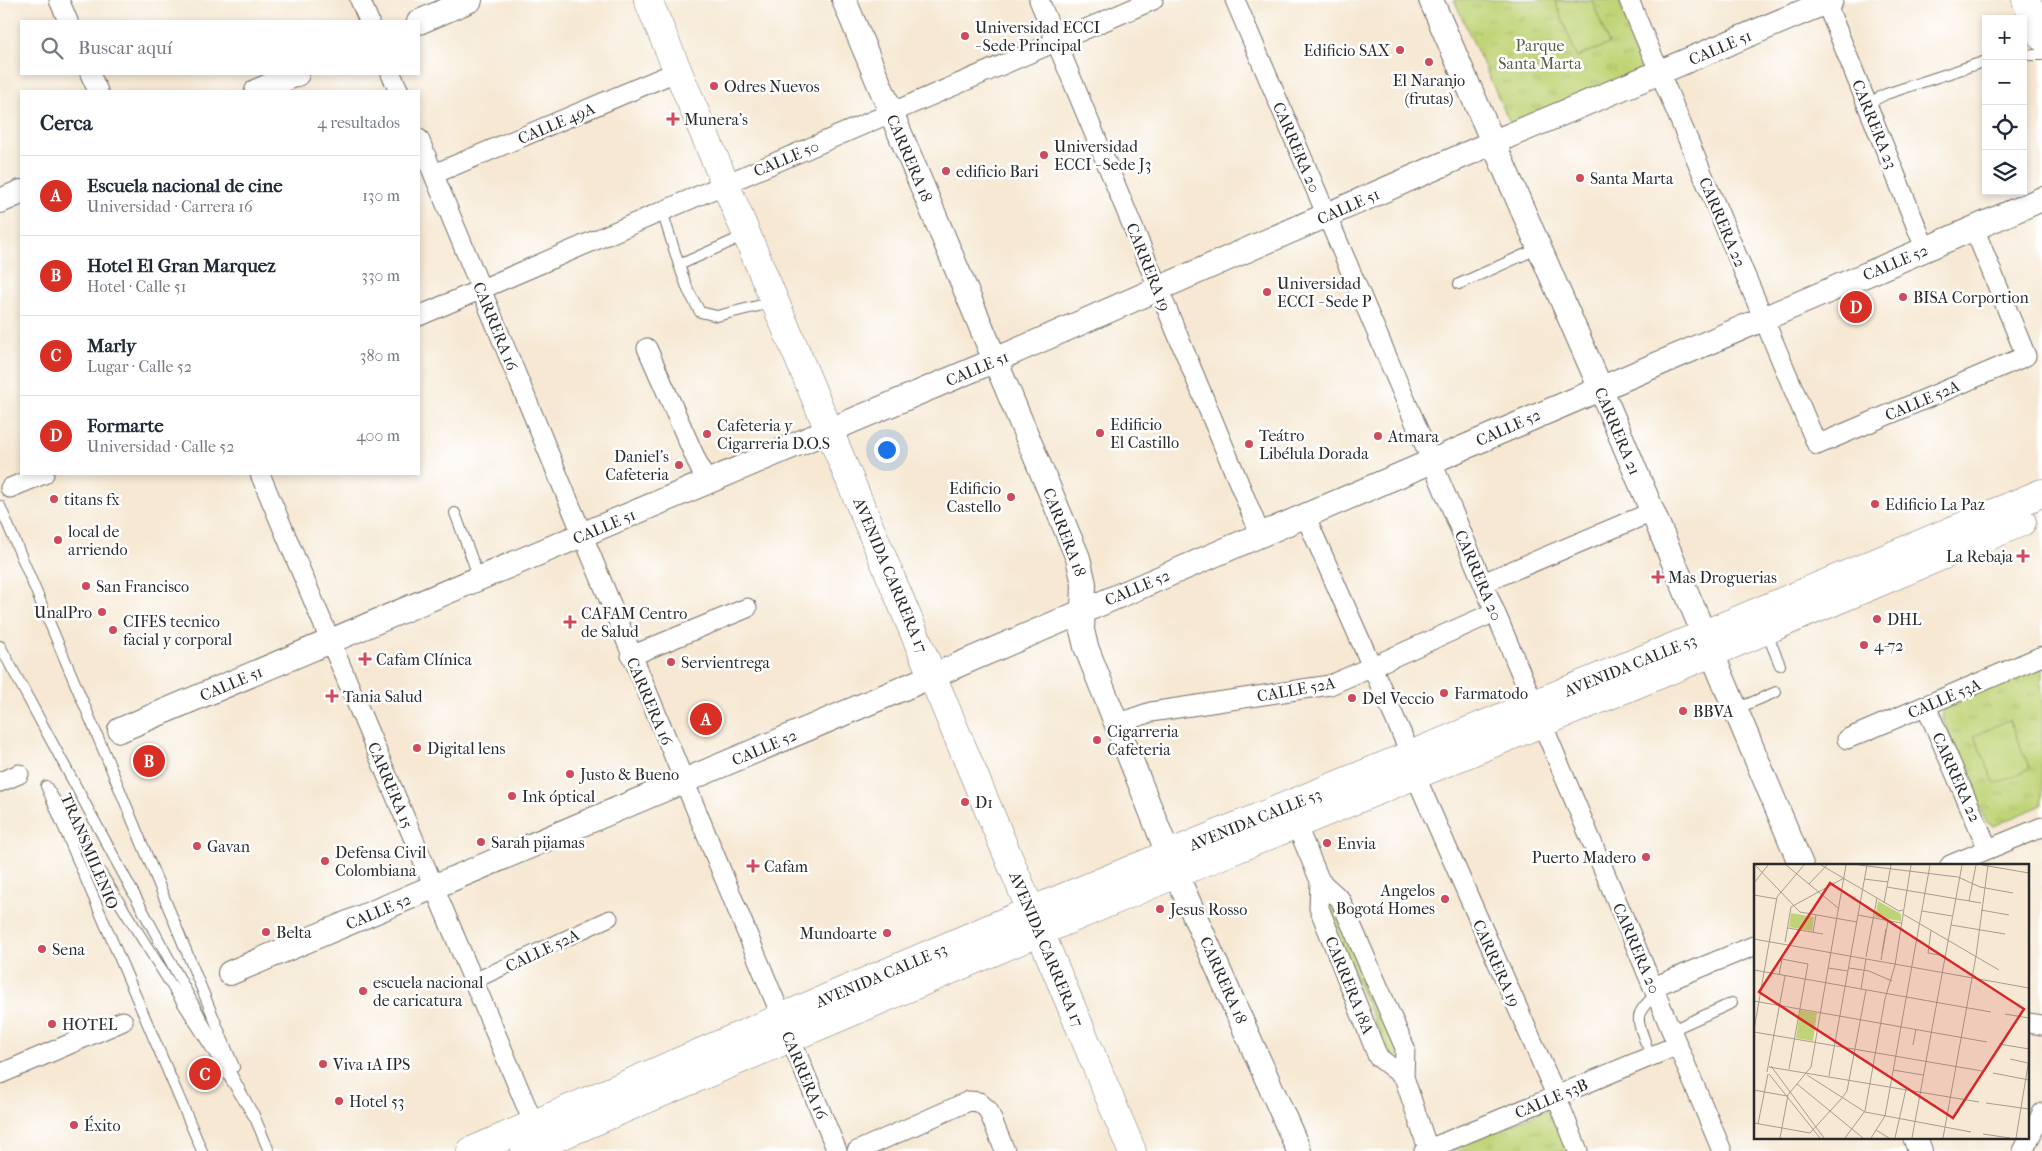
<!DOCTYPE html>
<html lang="es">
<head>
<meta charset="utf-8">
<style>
	body { margin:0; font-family:"IM FELL French Canon",serif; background:#f6f6f7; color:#1f2937 }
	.controls { position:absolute; right:15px; top:15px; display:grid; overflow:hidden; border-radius:0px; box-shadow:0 2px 8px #0003 }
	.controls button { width:45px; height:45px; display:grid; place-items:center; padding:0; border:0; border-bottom:1px solid #e0e1e3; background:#fff; color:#1f2937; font:25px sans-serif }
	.you { position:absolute; left:886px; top:449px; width:18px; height:18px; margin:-12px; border:4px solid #fff; border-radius:50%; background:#1a73e8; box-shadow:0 0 0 8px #1a73e833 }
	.badge { display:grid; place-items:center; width:32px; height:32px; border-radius:50%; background:#d93025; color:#fff; font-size:16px; font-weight:700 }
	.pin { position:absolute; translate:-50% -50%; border:2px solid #fff; box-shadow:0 1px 5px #0006 }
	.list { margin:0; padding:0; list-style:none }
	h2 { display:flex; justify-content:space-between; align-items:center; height:65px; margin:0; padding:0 20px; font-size:21px }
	h2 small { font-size:16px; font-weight:400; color:#747a83 }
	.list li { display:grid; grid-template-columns:32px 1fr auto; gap:15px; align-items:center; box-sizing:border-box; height:80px; padding:0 20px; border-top:1px solid #e0e1e3 }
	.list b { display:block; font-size:19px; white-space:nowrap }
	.list p { margin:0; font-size:16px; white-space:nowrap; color:#747a83 }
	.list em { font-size:16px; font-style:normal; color:#747a83 }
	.icon { flex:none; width:28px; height:28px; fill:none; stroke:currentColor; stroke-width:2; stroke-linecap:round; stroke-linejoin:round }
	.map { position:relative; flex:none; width:2042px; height:1151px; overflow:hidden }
	.search { position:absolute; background:#fff; box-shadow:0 2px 8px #0003; left:20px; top:20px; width:400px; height:55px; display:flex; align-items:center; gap:12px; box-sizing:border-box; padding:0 18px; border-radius:0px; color:#747a83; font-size:19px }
	.panel { position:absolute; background:#fff; box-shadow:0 2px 8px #0003; left:20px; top:90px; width:400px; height:385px; border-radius:0px }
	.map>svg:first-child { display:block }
	.grass { fill:url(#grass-dots); stroke:#768051 }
	.park { fill:url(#park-tufts); stroke:#768051 }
	.pitch { fill:#c0d477; stroke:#768051 }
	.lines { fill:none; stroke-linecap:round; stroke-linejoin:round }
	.service-casing { stroke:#726d66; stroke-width:12 }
	.pedestrian-casing { stroke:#726d66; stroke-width:17 }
	.minor-casing { stroke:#726d66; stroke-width:21 }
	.tertiary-casing { stroke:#726d66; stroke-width:26 }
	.secondary-casing { stroke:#726d66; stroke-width:29 }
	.service { stroke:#fff; stroke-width:10 }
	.pedestrian { stroke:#fff; stroke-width:15 }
	.minor { stroke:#fff; stroke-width:19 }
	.tertiary { stroke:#fff; stroke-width:24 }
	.secondary { stroke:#fff; stroke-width:28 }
	.poi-dot { fill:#d1495b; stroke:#fff; stroke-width:2 }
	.labels { text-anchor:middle; stroke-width:5; stroke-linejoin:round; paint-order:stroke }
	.poi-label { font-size:16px; fill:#2b2b2b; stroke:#fff; text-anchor:start }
	.park-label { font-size:16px; fill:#585e42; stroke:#fff }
	.street-label { font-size:16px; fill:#2b2b2b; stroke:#fff }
	.inset-road { fill:none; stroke:#a59c90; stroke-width:1 }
	.view { fill:#d62828; fill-opacity:0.15; stroke:#d62828; stroke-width:2.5 }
	.inset-edge { fill:none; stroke:#2b2b2b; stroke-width:2.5 }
</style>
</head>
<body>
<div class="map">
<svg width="2042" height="1151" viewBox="0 0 2042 1151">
	<defs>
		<pattern id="grass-dots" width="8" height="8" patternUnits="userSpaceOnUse" patternTransform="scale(1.25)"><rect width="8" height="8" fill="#c0d477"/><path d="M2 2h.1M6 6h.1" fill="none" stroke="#a5b667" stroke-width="1.8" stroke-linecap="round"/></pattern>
		<pattern id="park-tufts" width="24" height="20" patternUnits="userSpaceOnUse" patternTransform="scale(1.25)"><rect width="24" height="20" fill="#c0d477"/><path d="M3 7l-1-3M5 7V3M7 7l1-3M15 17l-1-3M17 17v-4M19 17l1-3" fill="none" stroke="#a5b667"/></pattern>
	</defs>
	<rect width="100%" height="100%" fill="#fff"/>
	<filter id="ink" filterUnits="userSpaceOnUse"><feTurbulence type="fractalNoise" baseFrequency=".02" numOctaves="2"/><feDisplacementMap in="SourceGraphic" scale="10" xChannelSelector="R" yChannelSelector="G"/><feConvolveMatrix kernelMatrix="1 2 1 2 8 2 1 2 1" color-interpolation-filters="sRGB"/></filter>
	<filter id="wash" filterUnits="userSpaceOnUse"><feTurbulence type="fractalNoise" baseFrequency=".0096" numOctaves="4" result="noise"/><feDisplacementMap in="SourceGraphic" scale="20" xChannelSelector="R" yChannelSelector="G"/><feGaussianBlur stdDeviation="1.12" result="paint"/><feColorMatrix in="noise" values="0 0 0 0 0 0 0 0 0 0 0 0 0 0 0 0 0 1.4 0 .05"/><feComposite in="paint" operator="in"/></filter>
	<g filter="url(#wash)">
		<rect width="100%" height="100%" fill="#f6e8d3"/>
		<path class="grass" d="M1333 902 1400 1052 1395 1059 1388 1053 1327 911 1329 904Z"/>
		<path class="park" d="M1454 0H1618L1648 68 1511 125Z
			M2042 664V805L1994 826 1986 822 1942 717 1945 706Z
			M1546 1110C1562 1116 1567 1137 1573 1151H1448Z"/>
		<path class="pitch" d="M1592 0 1609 44 1577 57 1555 1Z
			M2009 720 2030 769 1995 784 1974 736Z"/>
	</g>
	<g filter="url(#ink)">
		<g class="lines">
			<g class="service-casing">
				<path id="service" d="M2023 55H2042
					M1867 104 1886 94 1986 61
					M662 211 679 265
					M746 235 679 265 688 290 700 312 717 316 774 302
					M1459 284 1539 248
					M0 506 108 761 234 1067
					M455 513 479 578
					M1766 631 1780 665
					M0 646 255 1118 46 786 202 1151
					M1736 709 1776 692
					M1672 1030 1732 1003
					M1646 1044C1636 1017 1634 1015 1656 994
					M253 1113 269 1151"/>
			</g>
			<g class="pedestrian-casing">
				<path id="pedestrian" d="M474 981 610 918"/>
			</g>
			<g class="minor-casing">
				<path id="minor" d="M59 0 68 21
					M360 0 369 21
					M1039 0 1260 534
					M1235 0 1437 474 1722 1151
					M1629 0 1817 445 2026 356 1974 228
					M1825 0 1925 248
					M90 74 98 91
					M391 74 399 91
					M419 139 837 1151
					M434 174 678 71
					M419 316 1153 0
					M647 348 706 482
					M260 474 538 1134
					M10 488 44 474
					M1305 515 1411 755
					M1483 583 1652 512
					M631 656 747 608
					M1926 706 1988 849
					M1116 724 1151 712 1330 685 1495 612
					M1847 739 2042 656
					M1415 775 1556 1095 1578 1151
					M0 782 19 774
					M1296 824 1320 881 1340 899 1405 1048 1404 1077 1428 1149
					M1950 865 2042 827
					M1320 881 1319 908 1378 1057 1404 1077
					M1653 987 1756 945
					M2028 1023 2042 1025
					M0 1074 123 1021
					M857 1151 969 1101 979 1102 988 1110 1005 1151
					M1424 1151 1678 1045
					M2023 1151 2042 1113"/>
			</g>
			<g class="tertiary-casing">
				<path id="tertiary" d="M844 0 1078 558 1084 584 1082 630 1086 647 1176 874 1299 1151
					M1431 0 1600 387 1801 865
					M419 22 470 0
					M257 91 297 74
					M0 201 21 192
					M120 730 977 368 1494 142 1831 0
					M230 973 944 671 2042 199
					M1915 1137 1920 1151"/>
			</g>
			<g class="secondary-casing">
				<path id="secondary" d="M648 0 1132 1151
					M2026 0 2042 37
					M471 1151 1018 916 1690 640 2042 493
					M525 1151 1195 866 1712 653 2022 522"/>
			</g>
			<use href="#service" class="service"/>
			<use href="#pedestrian" class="pedestrian"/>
			<use href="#minor" class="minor"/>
			<use href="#tertiary" class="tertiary"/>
			<use href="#secondary" class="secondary"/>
		</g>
	</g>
	<g class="poi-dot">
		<circle cx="965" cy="36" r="5"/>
		<circle cx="1400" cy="50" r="5"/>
		<circle cx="1429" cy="62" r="5"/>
		<circle cx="714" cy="86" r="5"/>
		<path d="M670.5 111.5h5v5h5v5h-5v5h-5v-5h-5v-5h5z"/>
		<circle cx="1044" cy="155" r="5"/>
		<circle cx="946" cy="171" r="5"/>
		<circle cx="1580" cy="178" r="5"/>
		<circle cx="1267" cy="292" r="5"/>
		<circle cx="1903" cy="297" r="5"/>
		<circle cx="1100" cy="433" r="5"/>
		<circle cx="707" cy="434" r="5"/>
		<circle cx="1378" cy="436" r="5"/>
		<circle cx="1249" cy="444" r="5"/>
		<circle cx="679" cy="465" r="5"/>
		<circle cx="1011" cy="497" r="5"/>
		<circle cx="54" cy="499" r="5"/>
		<circle cx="1875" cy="504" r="5"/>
		<circle cx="58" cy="540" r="5"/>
		<path d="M2020.5 548.5h5v5h5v5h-5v5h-5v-5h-5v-5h5z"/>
		<path d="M1655.5 569.5h5v5h5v5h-5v5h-5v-5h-5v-5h5z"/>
		<circle cx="86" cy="586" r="5"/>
		<circle cx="102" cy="612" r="5"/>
		<circle cx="1877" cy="619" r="5"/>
		<path d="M567.5 614.5h5v5h5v5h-5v5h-5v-5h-5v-5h5z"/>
		<circle cx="113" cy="630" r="5"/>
		<circle cx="1864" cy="645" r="5"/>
		<path d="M362.5 651.5h5v5h5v5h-5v5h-5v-5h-5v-5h5z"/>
		<circle cx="671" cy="662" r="5"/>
		<circle cx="1444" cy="693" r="5"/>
		<path d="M329.5 688.5h5v5h5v5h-5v5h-5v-5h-5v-5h5z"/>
		<circle cx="1352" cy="698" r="5"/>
		<circle cx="1683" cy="711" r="5"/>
		<circle cx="1097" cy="740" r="5"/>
		<circle cx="417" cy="748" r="5"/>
		<circle cx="570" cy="774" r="5"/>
		<circle cx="512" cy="796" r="5"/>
		<circle cx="965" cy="802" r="5"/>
		<circle cx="481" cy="842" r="5"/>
		<circle cx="1327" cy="843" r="5"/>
		<circle cx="197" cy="846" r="5"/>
		<circle cx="1646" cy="857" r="5"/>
		<circle cx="325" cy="861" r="5"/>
		<path d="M750.5 858.5h5v5h5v5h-5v5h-5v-5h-5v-5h5z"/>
		<circle cx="1445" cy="899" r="5"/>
		<circle cx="1160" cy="909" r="5"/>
		<circle cx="266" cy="932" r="5"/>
		<circle cx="887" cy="933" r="5"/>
		<circle cx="42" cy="949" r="5"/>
		<circle cx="363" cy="991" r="5"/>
		<circle cx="52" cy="1024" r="5"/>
		<circle cx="323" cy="1064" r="5"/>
		<circle cx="339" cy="1101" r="5"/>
		<circle cx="74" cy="1125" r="5"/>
	</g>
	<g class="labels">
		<g class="poi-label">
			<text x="975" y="33">Universidad ECCI<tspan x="975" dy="18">- Sede Principal</tspan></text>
			<text x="1390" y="56" text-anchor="end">Edificio SAX</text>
			<text x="1429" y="86" text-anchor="middle">El Naranjo<tspan x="1429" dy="18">(frutas)</tspan></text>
			<text x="724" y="92">Odres Nuevos</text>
			<text x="684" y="125">Munera's</text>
			<text x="1054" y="152">Universidad<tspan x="1054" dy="18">ECCI - Sede J3</tspan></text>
			<text x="956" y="177">edificio Bari</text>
			<text x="1590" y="184">Santa Marta</text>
			<text x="1277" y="289">Universidad<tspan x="1277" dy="18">ECCI - Sede P</tspan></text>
			<text x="1913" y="303">BISA Corportion</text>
			<text x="1110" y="430">Edificio<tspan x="1110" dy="18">El Castillo</tspan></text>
			<text x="717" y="431">Cafeteria y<tspan x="717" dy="18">Cigarreria D.O.S</tspan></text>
			<text x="1259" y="441">Teátro<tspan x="1259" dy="18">Libélula Dorada</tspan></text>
			<text x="1388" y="442">Atmara</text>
			<text x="669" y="462" text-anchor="end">Daniel's<tspan x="669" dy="18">Cafeteria</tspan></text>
			<text x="1001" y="494" text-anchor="end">Edificio<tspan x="1001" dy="18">Castello</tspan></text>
			<text x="64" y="505">titans fx</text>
			<text x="1885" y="510">Edificio La Paz</text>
			<text x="68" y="537">local de<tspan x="68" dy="18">arriendo</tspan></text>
			<text x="2013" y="562" text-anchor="end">La Rebaja</text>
			<text x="1668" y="583">Mas Droguerias</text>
			<text x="96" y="592">San Francisco</text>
			<text x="92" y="618" text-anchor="end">UnalPro</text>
			<text x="581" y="619">CAFAM Centro<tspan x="581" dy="18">de Salud</tspan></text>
			<text x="1887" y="625">DHL</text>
			<text x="123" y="627">CIFES tecnico<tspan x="123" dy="18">facial y corporal</tspan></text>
			<text x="1874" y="651">4-72</text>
			<text x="376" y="665">Cafam Clínica</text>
			<text x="681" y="668">Servientrega</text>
			<text x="1454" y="699">Farmatodo</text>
			<text x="343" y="702">Tania Salud</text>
			<text x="1362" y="704">Del Veccio</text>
			<text x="1693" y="717">BBVA</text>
			<text x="1107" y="737">Cigarreria<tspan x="1107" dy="18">Cafeteria</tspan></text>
			<text x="427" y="754">Digital lens</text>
			<text x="580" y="780">Justo &amp; Bueno</text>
			<text x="522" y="802">Ink óptical</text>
			<text x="975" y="808">D1</text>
			<text x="491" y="848">Sarah pijamas</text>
			<text x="1337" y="849">Envia</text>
			<text x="207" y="852">Gavan</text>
			<text x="335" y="858">Defensa Civil<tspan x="335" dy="18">Colombiana</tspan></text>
			<text x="1636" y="863" text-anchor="end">Puerto Madero</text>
			<text x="764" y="872">Cafam</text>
			<text x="1435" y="896" text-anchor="end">Angelos<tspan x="1435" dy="18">Bogotá Homes</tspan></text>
			<text x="1170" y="915">Jesus Rosso</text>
			<text x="276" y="938">Belta</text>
			<text x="877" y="939" text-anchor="end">Mundoarte</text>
			<text x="52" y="955">Sena</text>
			<text x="373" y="988">escuela nacional<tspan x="373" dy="18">de caricatura</tspan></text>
			<text x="62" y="1030">HOTEL</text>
			<text x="333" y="1070">Viva 1A IPS</text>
			<text x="349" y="1107">Hotel 53</text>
			<text x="84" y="1131">Éxito</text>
		</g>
		<g class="park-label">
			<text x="1540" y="51">Parque<tspan x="1540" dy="18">Santa Marta</tspan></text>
		</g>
		<g class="street-label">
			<text transform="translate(1720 47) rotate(-23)" y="6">CALLE 51</text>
			<text transform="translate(556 123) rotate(-23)" y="6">CALLE 49A</text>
			<text transform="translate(1875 124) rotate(68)" y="6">CARRERA 23</text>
			<text transform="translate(1297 147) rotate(67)" y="6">CARRERA 20</text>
			<text transform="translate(786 158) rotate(-23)" y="6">CALLE 50</text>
			<text transform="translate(910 158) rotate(67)" y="6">CARRERA 18</text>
			<text transform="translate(1348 206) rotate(-24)" y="6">CALLE 51</text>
			<text transform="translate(1723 222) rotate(67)" y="6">CARRERA 22</text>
			<text transform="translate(1895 262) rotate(-23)" y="6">CALLE 52</text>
			<text transform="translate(1149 267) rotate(68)" y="6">CARRERA 19</text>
			<text transform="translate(496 326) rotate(68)" y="6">CARRERA 16</text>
			<text transform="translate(977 368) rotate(-23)" y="6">CALLE 51</text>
			<text transform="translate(1922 400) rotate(-23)" y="6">CALLE 52A</text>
			<text transform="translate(1508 427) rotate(-24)" y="6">CALLE 52</text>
			<text transform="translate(1618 431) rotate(67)" y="6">CARRERA 21</text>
			<text transform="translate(604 526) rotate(-23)" y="6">CALLE 51</text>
			<text transform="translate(1065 532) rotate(69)" y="6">CARRERA 18</text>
			<text transform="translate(891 575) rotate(67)" y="6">AVENIDA CARRERA 17</text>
			<text transform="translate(1479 575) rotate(67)" y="6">CARRERA 20</text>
			<text transform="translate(1137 587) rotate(-23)" y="6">CALLE 52</text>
			<text transform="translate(1630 665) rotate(-22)" y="6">AVENIDA CALLE 53</text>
			<text transform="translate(231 683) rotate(-23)" y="6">CALLE 51</text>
			<text transform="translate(1296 689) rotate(-10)" y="6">CALLE 52A</text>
			<text transform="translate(1944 698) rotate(-23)" y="6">CALLE 53A</text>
			<text transform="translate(650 701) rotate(67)" y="6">CARRERA 16</text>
			<text transform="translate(764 747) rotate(-23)" y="6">CALLE 52</text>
			<text transform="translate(1957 777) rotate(66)" y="6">CARRERA 22</text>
			<text transform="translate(391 785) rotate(67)" y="6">CARRERA 15</text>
			<text transform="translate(1255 819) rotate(-22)" y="6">AVENIDA CALLE 53</text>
			<text transform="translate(90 851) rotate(67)" y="6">TRANSMILENIO</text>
			<text transform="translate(378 911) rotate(-23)" y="6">CALLE 52</text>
			<text transform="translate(1637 948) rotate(67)" y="6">CARRERA 20</text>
			<text transform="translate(1047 949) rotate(67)" y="6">AVENIDA CARRERA 17</text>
			<text transform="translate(542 950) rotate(-25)" y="6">CALLE 52A</text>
			<text transform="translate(1497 963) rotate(66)" y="6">CARRERA 19</text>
			<text transform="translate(881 975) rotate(-23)" y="6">AVENIDA CALLE 53</text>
			<text transform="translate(1224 980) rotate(66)" y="6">CARRERA 18</text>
			<text transform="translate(1350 985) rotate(68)" y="6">CARRERA 18A</text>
			<text transform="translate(805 1075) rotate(67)" y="6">CARRERA 16</text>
			<text transform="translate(1551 1098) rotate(-23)" y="6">CALLE 53B</text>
		</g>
	</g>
	<g transform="translate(1754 864)">
		<rect width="275" height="275" fill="#f6e8d3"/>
		<path d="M124 37 147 50V57L121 53ZM37 49 60 53 58 67 35 63ZM46 146 63 149 59 177 42 174Z" fill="#c0d477"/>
		<path class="inset-road" d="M1 1 46 48 103 58M32 1 84 44M67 1 145 47 149 46M105 1 204 13 226 23 259 29M228 1 275 9M110 15 134 18M0 19 14 1M55 20 73 1M133 23 227 39M0 31 23 35M215 37 222 1M130 39 137 1M227 46 255 51M168 47 198 52M149 50 245 106M104 51 147 59M197 61 251 70M34 64 69 70M177 66 174 89 191 92M59 68 62 51M0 75 275 124M31 78 37 43 90 14M128 89 132 65M112 93 123 34M127 96 134 57M74 104 94 107M95 104 115 107 138 117M0 106 237 148M25 111 28 95 54 100 35 205M107 125 112 95M0 137 233 178M251 150 275 154M0 166 23 33 50 1M0 168 228 207M245 180 275 185M159 181 162 165M256 195 274 199M17 202 70 274M15 203 225 238M139 206 169 211M13 208 31 112M239 209 275 216M15 210 66 274M53 211 111 248 217 268M75 212 113 1M43 220 109 274M0 226 33 232M33 232 57 203 92 1M232 239 275 245M0 259 56 269 88 234 93 227 112 126M4 260 14 210M122 266 135 274M229 270 256 274M26 274 34 231M91 274 111 247 131 135 141 101 157 1M117 274 131 252 176 1M141 274 152 225M158 274 208 1M189 274 222 92 234 1M262 274 275 195"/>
		<path class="view" d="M76 19 270 145 199 254 5 128Z"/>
		<rect width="275" height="275" class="inset-edge"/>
	</g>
</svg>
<div class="controls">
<button>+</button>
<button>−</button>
<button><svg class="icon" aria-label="locate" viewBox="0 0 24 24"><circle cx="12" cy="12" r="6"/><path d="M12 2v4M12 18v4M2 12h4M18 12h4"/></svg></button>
<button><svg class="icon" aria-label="layers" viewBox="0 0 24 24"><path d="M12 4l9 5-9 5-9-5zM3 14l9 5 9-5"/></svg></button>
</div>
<div class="you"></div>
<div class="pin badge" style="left:706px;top:719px">A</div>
<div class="pin badge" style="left:149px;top:761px">B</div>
<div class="pin badge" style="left:205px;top:1074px">C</div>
<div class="pin badge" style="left:1856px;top:307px">D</div>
<div class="search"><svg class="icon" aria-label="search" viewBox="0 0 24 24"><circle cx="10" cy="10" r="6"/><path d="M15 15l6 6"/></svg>Buscar aquí</div>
<section class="panel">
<h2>Cerca<small>4 resultados</small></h2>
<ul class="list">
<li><span class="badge">A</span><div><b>Escuela nacional de cine</b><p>Universidad · Carrera 16</p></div><em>130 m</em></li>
<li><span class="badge">B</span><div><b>Hotel El Gran Marquez</b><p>Hotel · Calle 51</p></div><em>330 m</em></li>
<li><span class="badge">C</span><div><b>Marly</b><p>Lugar · Calle 52</p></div><em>380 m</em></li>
<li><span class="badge">D</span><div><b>Formarte</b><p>Universidad · Calle 52</p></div><em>400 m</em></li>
</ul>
</section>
</div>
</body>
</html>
